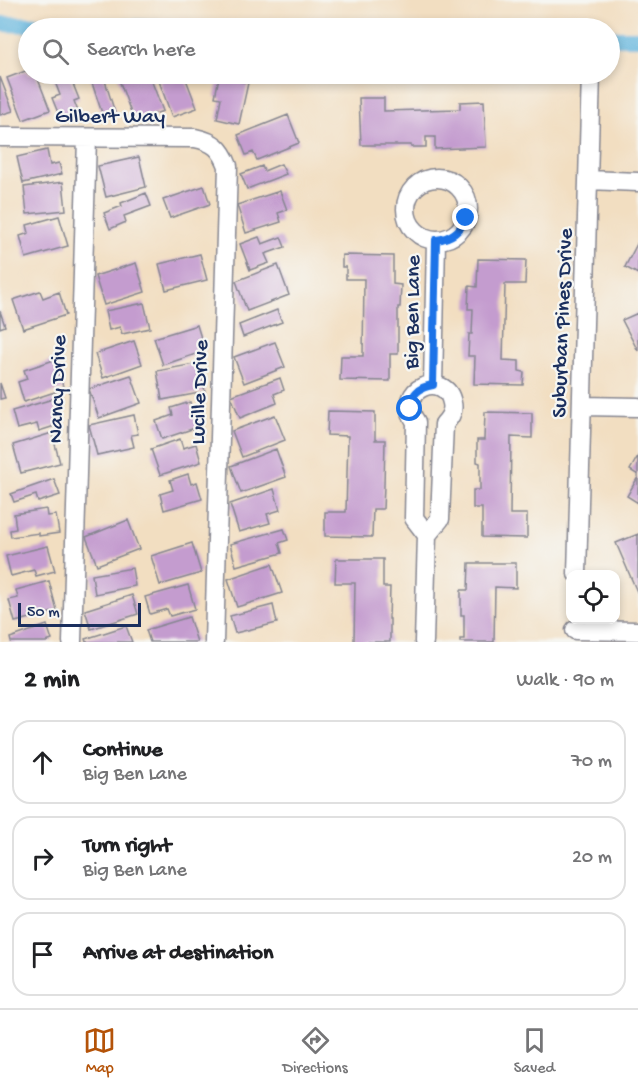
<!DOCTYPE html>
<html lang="en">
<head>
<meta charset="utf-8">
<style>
	body { margin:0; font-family:"Gochi Hand",sans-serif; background:#f6f6f6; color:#202124 }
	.controls { position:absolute; right:18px; bottom:18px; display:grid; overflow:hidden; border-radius:12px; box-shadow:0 3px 9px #0003 }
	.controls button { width:54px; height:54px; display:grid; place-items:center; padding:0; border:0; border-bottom:2px solid #e0e0e0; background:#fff; color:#202124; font:30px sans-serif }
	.scale { position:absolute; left:18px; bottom:15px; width:123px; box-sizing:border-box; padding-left:6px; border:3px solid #1b2f5e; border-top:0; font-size:16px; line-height:21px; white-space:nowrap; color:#1b2f5e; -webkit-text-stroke:4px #f6f6f2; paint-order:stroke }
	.stop { position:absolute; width:18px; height:18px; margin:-14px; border:4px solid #1a73e8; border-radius:50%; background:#fff }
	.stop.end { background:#1a73e8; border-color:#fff; box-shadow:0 2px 6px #0008 }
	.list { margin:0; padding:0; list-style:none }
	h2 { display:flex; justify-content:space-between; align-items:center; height:78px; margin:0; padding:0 24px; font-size:26px }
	h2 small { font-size:20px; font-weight:400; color:#757577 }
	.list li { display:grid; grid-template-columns:39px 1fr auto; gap:18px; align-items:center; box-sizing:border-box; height:84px; margin:0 12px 12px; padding:0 12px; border:2px solid #e0e0e0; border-radius:18px }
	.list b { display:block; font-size:22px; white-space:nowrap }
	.list p { margin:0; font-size:20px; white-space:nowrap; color:#757577 }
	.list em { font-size:20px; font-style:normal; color:#757577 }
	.icon { flex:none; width:33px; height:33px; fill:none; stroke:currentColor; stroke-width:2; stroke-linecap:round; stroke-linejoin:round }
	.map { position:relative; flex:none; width:638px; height:642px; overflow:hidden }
	.search { position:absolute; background:#fff; box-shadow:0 3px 9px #0003; left:18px; right:18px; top:18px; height:66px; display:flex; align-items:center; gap:15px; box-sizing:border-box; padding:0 21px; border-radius:33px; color:#757577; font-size:22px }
	.sheet { height:366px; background:#fff }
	nav { display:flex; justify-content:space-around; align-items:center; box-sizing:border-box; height:84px; border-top:2px solid #e0e0e0; background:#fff; font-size:16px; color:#757577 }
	nav a { display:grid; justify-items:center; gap:3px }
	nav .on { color:#b45309 }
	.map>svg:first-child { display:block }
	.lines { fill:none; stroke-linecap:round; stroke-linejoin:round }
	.canal { stroke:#63b6de; stroke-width:16 }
	.building { fill:#c49ccf }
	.minor-casing { stroke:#868690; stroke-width:21 }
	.minor { stroke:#fff; stroke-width:18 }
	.route { stroke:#1a73e8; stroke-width:8 }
	.labels { text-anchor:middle; stroke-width:4.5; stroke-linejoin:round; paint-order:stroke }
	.street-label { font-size:22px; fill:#1b2f5e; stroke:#f6f6f2 }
</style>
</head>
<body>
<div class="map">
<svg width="638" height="642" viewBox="0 0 638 642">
	<rect width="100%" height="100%" fill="#f6f6f2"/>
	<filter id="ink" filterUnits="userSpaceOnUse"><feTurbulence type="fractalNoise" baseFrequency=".0167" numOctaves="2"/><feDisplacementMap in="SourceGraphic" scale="12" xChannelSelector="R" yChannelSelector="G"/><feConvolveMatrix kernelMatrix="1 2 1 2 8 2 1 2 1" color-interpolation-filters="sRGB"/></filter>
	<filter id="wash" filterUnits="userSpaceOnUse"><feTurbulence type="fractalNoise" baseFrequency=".008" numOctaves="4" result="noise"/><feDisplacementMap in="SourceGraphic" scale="24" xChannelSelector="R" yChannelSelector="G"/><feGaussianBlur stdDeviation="1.35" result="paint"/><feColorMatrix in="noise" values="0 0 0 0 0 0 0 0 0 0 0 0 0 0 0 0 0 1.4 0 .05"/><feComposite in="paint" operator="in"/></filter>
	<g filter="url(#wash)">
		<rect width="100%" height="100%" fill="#f2dec1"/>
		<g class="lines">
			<path class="canal" d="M0 24 177 28
				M610 38H638"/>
		</g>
		<g id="blocks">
			<path class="building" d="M28 70V74H36L50 110 23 120 7 78Z
				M52 74H69L79 99 74 101 79 114 61 120 52 98 60 95Z
				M89 74H103L115 113 103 116Z
				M129 74H149L163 111 134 121 118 77Z
				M180 74H184L197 108 172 117 159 81Z
				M0 77 13 111 0 115Z
				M219 77 248 83 239 124 217 119 221 98 215 97Z
				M359 98H384V111L460 109V102L484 101 486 147 435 149V137H426V147H411V145H361Z
				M288 115 299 143 257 160 253 152 246 155 238 135Z
				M47 150 50 165 59 163 62 174 23 183 17 157Z
				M139 157 146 187 106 197 98 166Z
				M281 164 286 174 247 189 241 174 262 166 264 171Z
				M63 182 66 210 27 214 24 187Z
				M204 186 210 204 170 218 163 200Z
				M280 191 287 210 278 213 281 222 246 233 237 205Z
				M146 193 151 206 124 216 126 222 110 229 104 213 122 206 121 203Z
				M59 216 68 246 26 258 20 236 29 233 27 225Z
				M259 237 262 244 281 237 285 247 265 254 269 263 250 270 240 244Z
				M638 242V274L625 267Z
				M200 254 207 280 166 290 159 264Z
				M342 255 393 256V284L401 285 400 307H398V354H390V381L340 380 341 356H363L364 279H346V267H342Z
				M478 259 526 260 525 284H505L503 360 519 361V371L524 372 523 385 474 384 475 356H468L469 334H472L473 309H468L469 286 477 287Z
				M136 263 145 292 104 305 95 276Z
				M278 265 289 295 247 311 236 281Z
				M40 291 43 298 59 292 66 315 23 329 13 300Z
				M144 303 150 328 122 334 120 327 109 330 105 311Z
				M277 310 282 322 243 337 239 325Z
				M0 311 5 326 0 328Z
				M638 313V351L622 320Z
				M197 325 205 351 163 365 154 338Z
				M134 341 142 364 103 378 95 354Z
				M275 342 285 367 244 383 234 357Z
				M54 360 64 389 24 402 18 382 27 379 24 370Z
				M199 363 205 392 162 400 157 371Z
				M131 375 141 403 99 418 89 389Z
				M280 378 284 390 274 394 277 403 240 418 231 396Z
				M0 383 5 398 0 399Z
				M53 399 61 424 39 431 37 424 17 429 12 411Z
				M190 402 198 427 162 439 156 421 173 415 171 408Z
				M328 411 375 412V440H385L384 486 383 509H373L372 537 325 536V512H346L348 436 327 435Z
				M485 412 532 413V438L511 437 510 514H527V538L482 537V508H473V490H480V463L477 462V440H484Z
				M134 415 138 434 131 435 134 447 97 455 89 425Z
				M275 415 285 440 242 457 232 431Z
				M52 433 60 463 21 473 13 445Z
				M180 439 183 448 196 444 201 462 160 475 151 449Z
				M276 449 286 477 241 493 231 466Z
				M638 456V475L630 470Z
				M188 474 191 484 197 482 202 499 164 510 160 494 173 490 170 480Z
				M638 477V503L627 496Z
				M54 479 60 495 38 502 36 495 14 502 11 494Z
				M274 489 280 510 267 514 270 523 239 532 230 504Z
				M46 509 47 516 56 515 59 533 39 536V533L11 537 10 530 16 529 14 514Z
				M128 520 139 549 97 565 86 537Z
				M284 529 288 540 279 543 282 553 236 566 230 544Z
				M638 534V594L616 543Z
				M192 543 201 573 160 585 151 556Z
				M48 546 55 571 36 576 34 570 11 576 6 556Z
				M336 559H383V587H390L389 619H390V642H354L355 583H335Z
				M469 563H516V588L495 587 494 642H460V639H464V615H461V590H468Z
				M272 564 282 593 237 607 228 579Z
				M132 568 135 586 95 594 92 575Z
				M49 581 57 611 15 622 9 600 18 598 16 590Z
				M188 585 195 609 170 616 167 609 150 614 145 597Z
				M132 595 138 614 91 629 85 610Z
				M273 605 277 623 235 633 230 616Z
				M189 617 197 642H150L146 630Z
				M47 625 52 640 46 642H11L10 638Z
				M126 626 132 642H86L85 639Z"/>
		</g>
	</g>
	<g filter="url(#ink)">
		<use href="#blocks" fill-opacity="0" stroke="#868690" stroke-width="1.5"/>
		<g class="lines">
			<g class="minor-casing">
				<path id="minor" d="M0 137 195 138C214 142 221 148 228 166L214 642
					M406 209a31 31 0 1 1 62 0a31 31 0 1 1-62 0Z
					M588 180 638 182
					M433 385 436 240
					M582 406 638 407
					M577 574 591 74
					M575 630 638 631
					M72 642 87 138
					M424 642 427 535 440 519 444 424C450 418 454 411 452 403 446 369 393 388 416 422L414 518 427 535"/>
			</g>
			<use href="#minor" class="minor"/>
		</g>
	</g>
	<g class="lines" filter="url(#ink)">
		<path class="route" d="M410 409C411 394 419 387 433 385L436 240C451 238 460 232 466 218"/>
	</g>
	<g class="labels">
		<g class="street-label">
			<text x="110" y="122">Gilbert Way</text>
			<text transform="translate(410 312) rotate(-89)" y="8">Big Ben Lane</text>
			<text transform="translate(560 323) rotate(-88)" y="8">Suburban Pines Drive</text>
			<text transform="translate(55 389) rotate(-88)" y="8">Nancy Drive</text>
			<text transform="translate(197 392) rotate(-88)" y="8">Lucille Drive</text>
		</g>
	</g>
</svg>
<div class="controls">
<button><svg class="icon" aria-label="locate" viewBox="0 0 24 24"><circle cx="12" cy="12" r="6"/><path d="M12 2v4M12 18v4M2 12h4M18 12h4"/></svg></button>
</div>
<div class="scale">50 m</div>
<div class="stop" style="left:410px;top:409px"></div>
<div class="stop end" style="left:466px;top:218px"></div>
<div class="search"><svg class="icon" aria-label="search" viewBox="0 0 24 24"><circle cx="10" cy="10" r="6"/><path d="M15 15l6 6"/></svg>Search here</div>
</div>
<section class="sheet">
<h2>2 min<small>Walk · 90 m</small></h2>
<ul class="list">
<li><svg class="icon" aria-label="ahead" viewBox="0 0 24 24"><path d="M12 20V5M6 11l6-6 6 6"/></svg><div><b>Continue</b><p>Big Ben Lane</p></div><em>70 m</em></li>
<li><svg class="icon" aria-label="right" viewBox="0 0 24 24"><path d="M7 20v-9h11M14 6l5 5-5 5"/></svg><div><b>Turn right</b><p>Big Ben Lane</p></div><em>20 m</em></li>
<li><svg class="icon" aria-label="arrive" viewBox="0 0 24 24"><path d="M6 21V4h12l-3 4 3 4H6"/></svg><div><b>Arrive at destination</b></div></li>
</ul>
</section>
<nav>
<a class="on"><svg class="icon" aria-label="map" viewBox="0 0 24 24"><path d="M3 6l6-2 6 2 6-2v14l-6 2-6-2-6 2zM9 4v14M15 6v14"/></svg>Map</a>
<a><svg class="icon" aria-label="directions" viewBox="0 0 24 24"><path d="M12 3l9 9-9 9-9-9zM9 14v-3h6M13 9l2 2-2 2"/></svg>Directions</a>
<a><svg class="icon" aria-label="saved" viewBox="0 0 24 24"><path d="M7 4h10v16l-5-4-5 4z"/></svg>Saved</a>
</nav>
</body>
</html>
